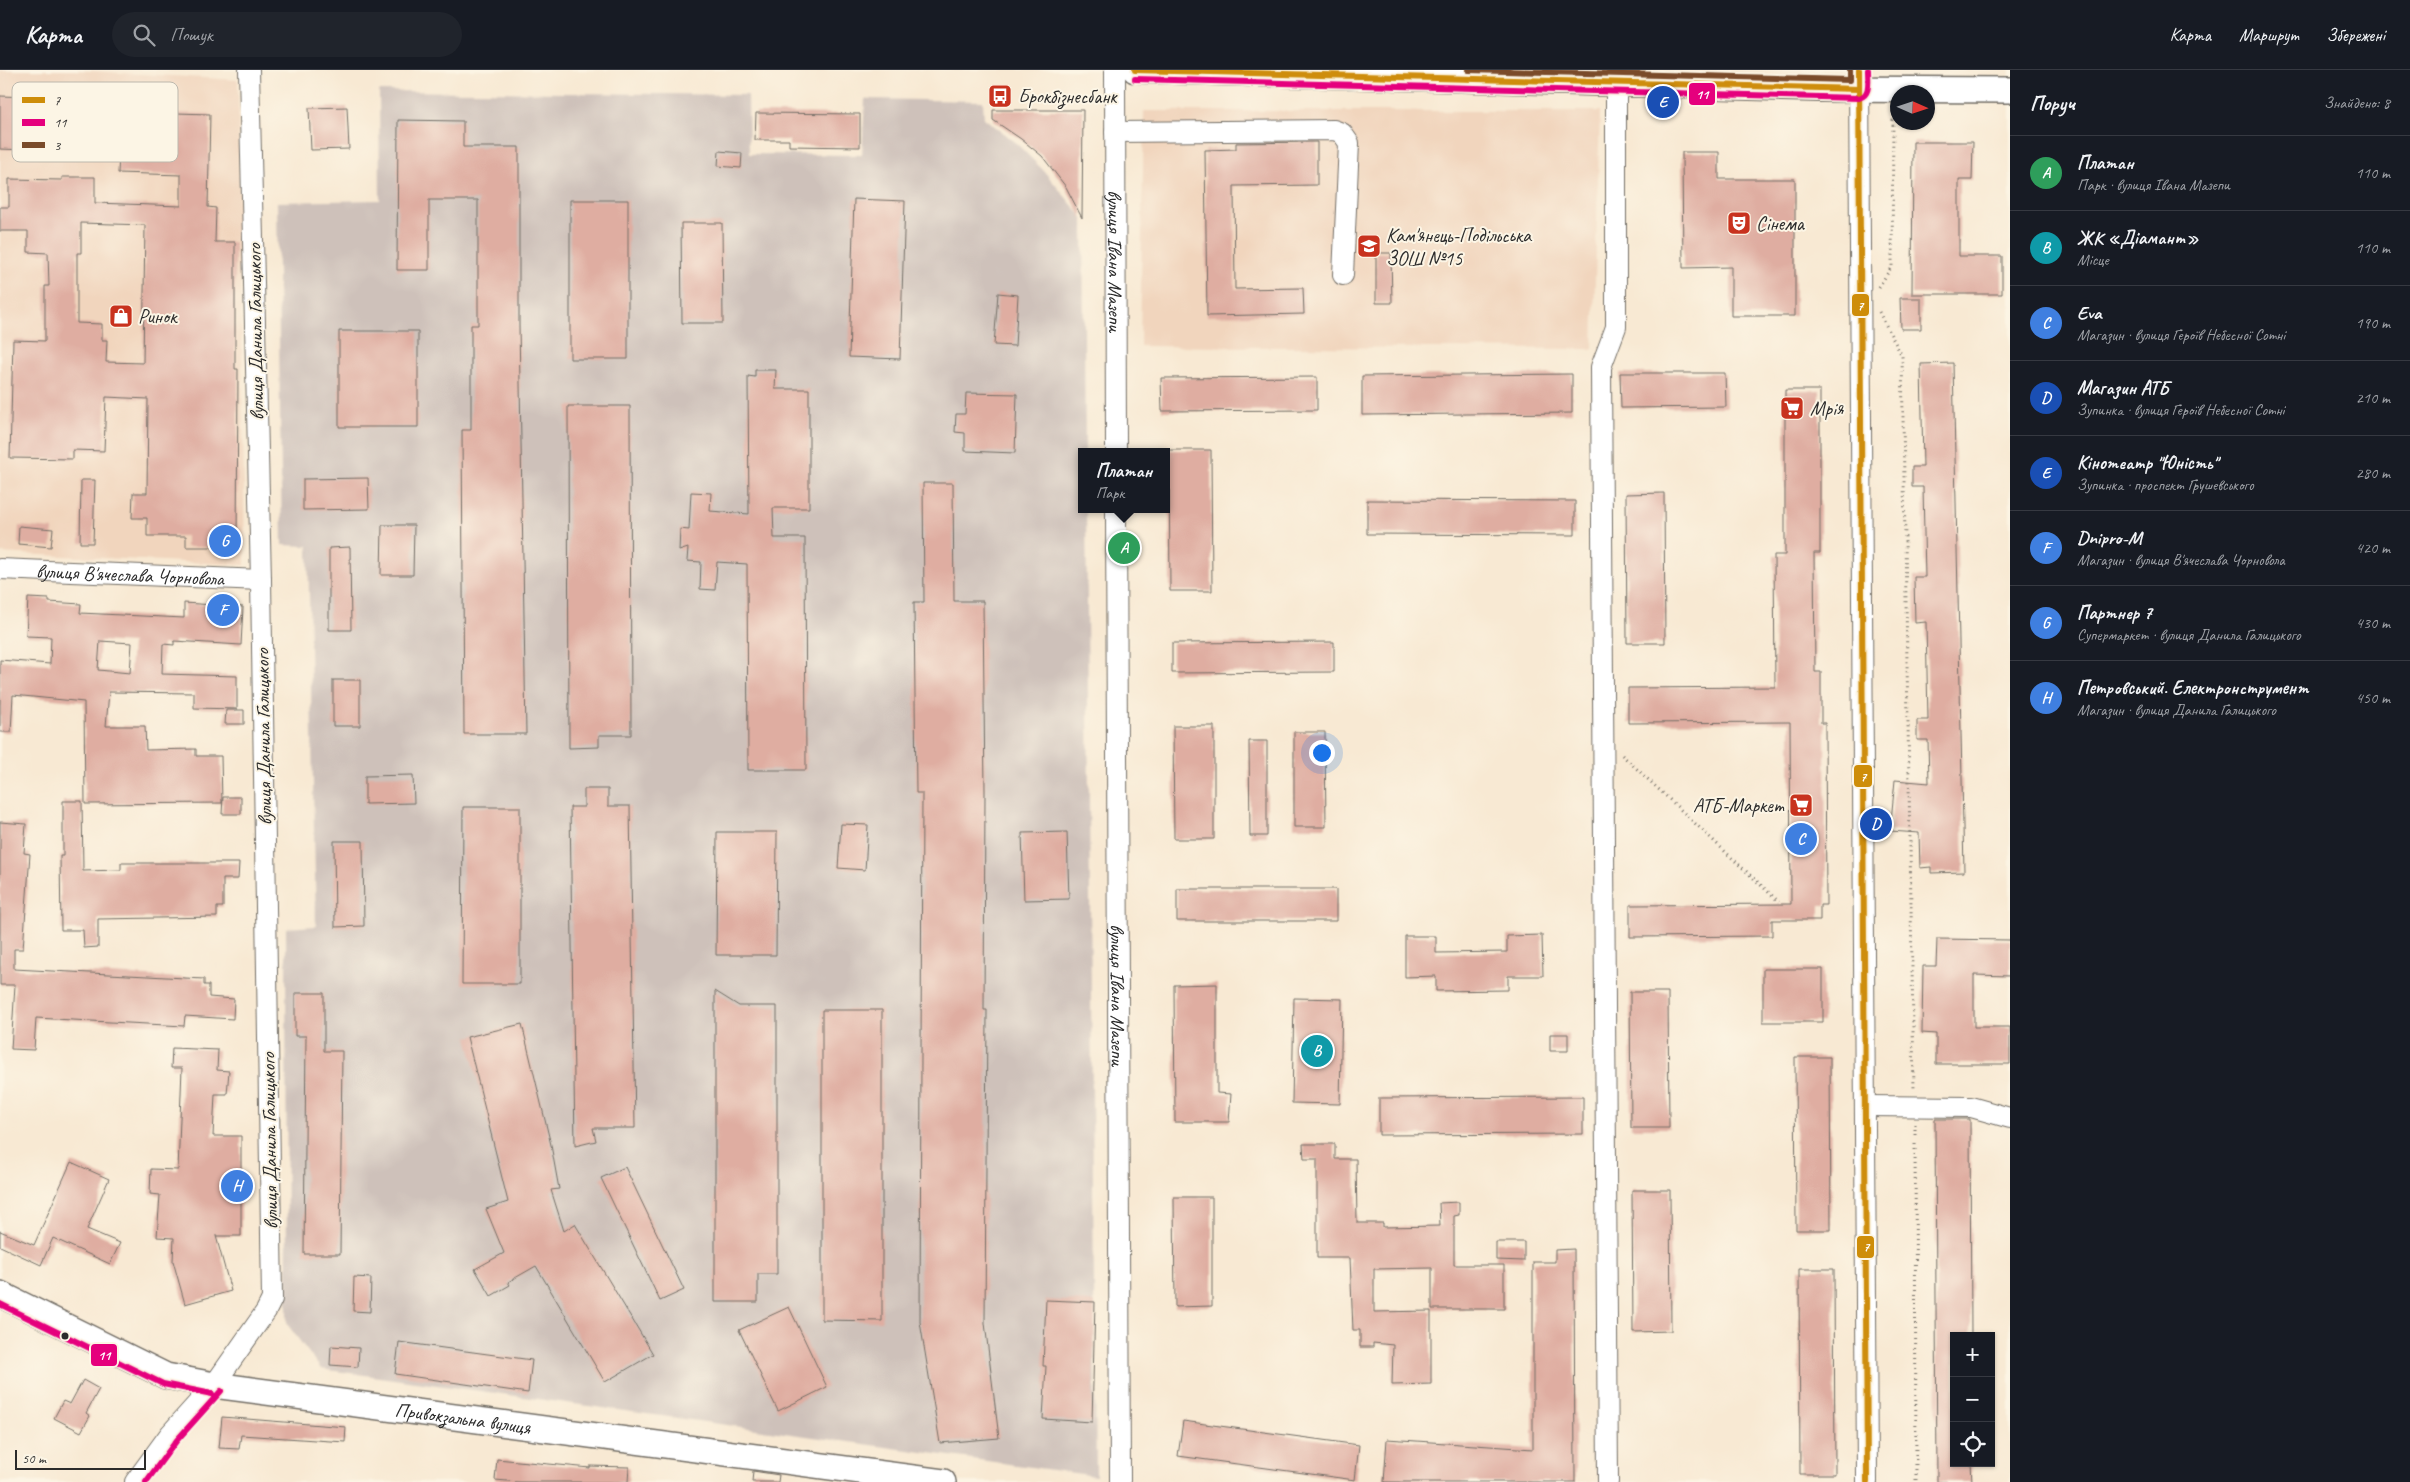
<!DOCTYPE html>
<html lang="uk">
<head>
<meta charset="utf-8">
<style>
	body { margin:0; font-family:Caveat,sans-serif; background:#20242c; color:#f1f3f6 }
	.controls { position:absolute; right:15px; bottom:15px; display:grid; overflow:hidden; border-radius:0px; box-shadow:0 1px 4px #0004 }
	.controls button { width:45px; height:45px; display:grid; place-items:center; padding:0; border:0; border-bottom:1px solid #363941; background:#171b24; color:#f1f3f6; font:25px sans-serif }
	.compass { position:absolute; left:1890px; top:15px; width:45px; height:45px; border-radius:50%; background:#171b24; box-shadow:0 1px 4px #0004; rotate:93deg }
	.scale { position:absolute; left:15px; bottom:12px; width:131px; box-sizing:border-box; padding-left:5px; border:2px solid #2b2b2b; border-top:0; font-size:14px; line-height:18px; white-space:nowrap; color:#2b2b2b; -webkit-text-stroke:4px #fcf5e5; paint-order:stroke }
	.you { position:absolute; left:1321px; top:682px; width:18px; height:18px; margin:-12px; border:4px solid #fff; border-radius:50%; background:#1a73e8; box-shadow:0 0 0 8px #1a73e833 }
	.badge { display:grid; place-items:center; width:32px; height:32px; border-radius:50%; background:#c8321e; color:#fff; font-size:16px; font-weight:700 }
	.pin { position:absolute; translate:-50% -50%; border:2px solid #fff; box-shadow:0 1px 5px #0006 }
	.popup { position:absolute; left:1078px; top:378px; width:92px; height:65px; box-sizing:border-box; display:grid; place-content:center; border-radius:0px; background:#171b24; filter:drop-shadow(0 1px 4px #0005); font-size:16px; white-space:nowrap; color:#9ea1a6 }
	.popup b { font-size:19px; color:#f1f3f6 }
	.popup::after { content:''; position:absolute; left:50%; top:100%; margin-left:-10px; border:10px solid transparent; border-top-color:#171b24 }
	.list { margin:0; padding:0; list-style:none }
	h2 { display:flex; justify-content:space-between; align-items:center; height:65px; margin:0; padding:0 20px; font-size:21px }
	h2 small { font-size:16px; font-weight:400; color:#9ea1a6 }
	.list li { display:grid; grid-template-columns:32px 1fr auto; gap:15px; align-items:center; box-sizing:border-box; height:75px; padding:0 20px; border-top:1px solid #363941 }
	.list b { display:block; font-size:19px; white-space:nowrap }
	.list p { margin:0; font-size:16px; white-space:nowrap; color:#9ea1a6 }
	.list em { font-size:16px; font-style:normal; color:#9ea1a6 }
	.icon { flex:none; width:28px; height:28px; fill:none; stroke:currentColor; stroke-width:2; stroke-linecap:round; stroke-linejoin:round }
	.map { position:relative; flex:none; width:2010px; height:1412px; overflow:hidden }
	header { display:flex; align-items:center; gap:30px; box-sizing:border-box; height:70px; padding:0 25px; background:#171b24; border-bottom:1px solid #363941 }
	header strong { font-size:24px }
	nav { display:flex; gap:28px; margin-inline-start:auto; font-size:18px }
	.search { width:350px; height:45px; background:#20242c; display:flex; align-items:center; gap:12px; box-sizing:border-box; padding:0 18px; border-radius:28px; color:#9ea1a6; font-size:19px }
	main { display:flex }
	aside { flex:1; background:#171b24 }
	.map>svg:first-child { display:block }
	.built { fill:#f1d5bd }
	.industrial { fill:#cec1ba }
	.building { fill:#dfada1; fill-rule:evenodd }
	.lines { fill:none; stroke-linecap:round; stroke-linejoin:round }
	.minor-casing { stroke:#736e66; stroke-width:22 }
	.major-casing { stroke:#736e66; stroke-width:28 }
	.path { stroke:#736e66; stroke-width:3; stroke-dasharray:1 4; stroke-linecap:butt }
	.minor { stroke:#fff; stroke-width:20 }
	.major { stroke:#fff; stroke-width:25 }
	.bus-1-casing { stroke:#fcf5e5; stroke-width:10 }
	.bus-2-casing { stroke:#fcf5e5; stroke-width:10 }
	.bus-3-casing { stroke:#fcf5e5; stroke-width:10 }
	.bus-1 { stroke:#ce8d09; stroke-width:6 }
	.bus-2 { stroke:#e5007d; stroke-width:6 }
	.bus-3 { stroke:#7a4b2a; stroke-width:6 }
	.bus-dot { fill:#2b2b2b; stroke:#fcf5e5; stroke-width:2 }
	.labels { text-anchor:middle; stroke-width:4; stroke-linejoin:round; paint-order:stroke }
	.poi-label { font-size:20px; fill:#2b2b2b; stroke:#fcf5e5; text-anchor:start }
	.street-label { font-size:20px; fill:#2b2b2b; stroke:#fcf5e5 }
	.key { fill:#fcf5e5; stroke:#bdb8ad; stroke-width:1 }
	.key-label { font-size:14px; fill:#2b2b2b }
	.line-badge { stroke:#fcf5e5; stroke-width:2 }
	.badge-label { font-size:14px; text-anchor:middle; font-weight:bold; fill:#fff }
</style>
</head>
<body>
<header>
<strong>Карта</strong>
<div class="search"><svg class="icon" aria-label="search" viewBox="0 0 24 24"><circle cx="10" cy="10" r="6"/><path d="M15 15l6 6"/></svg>Пошук</div>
<nav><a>Карта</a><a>Маршрут</a><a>Збережені</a></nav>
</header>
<main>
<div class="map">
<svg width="2010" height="1412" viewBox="0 0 2010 1412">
	<rect width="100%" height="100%" fill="#fcf5e5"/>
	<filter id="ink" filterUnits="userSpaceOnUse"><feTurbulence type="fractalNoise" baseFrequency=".02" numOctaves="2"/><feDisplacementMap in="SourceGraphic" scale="10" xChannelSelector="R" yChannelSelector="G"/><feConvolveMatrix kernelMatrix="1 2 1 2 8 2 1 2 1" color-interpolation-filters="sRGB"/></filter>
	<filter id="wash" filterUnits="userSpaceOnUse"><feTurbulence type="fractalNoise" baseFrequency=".0096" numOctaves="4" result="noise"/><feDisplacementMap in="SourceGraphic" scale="20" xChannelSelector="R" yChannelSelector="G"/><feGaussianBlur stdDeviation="1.12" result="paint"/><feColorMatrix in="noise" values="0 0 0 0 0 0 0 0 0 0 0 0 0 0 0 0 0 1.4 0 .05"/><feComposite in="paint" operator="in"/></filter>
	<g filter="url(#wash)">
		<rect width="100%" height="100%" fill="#f8e9d3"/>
		<path class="built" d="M0 0H73L238 10 245 495 0 483Z
			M1144 41H1600L1593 279 1140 276Z"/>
		<path class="industrial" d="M379 21 748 25 749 84 862 85 865 29 983 31 984 48 1014 71 1043 100 1083 148 1085 382H1082V439H1086L1096 1406 321 1299 287 1254 286 858 316 856 308 476 282 475 277 132 380 130Z"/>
		<g id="blocks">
			<path class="building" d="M111 15 136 17V23L176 25V43L210 44 208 137 216 138 215 172H235V299H238L237 477H186V466H147V448H132L133 423H147L148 329 106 327 104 381 73 380V389L10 388 13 270 45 271V216H49L48 183 28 182V161H0V137H9V109L62 110V107H95V133L181 136V105L118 103 119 84 165 87V58L144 57 145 44 109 42ZM81 153 145 155 143 293 106 292 107 270H102V254L77 253V183H81Z
				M0 26 29 27 27 80 0 79Z
				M347 37 349 79 311 80 309 38Z
				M993 40H1083L1082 148 1066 117 1042 86 1021 69 993 50Z
				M756 43 860 44V77L789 76V70H755Z
				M398 50 463 51V77H519V255L526 664H464L462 360H471V255H478V130H429V200H397Z
				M1317 72V115L1234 116 1235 219 1303 218 1304 244 1207 246 1205 80 1236 79V73Z
				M1913 72H1973L1972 110H1959V186H2002V224H1912Z
				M719 81 742 83 741 98 718 96Z
				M1682 82H1719V109H1795V246H1731V197L1683 198Z
				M854 129 905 131 900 289 849 287Z
				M570 130H628V289H570Z
				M681 153H722L723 253H682Z
				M1376 183H1391L1392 233H1376Z
				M998 223 1018 225 1015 276 994 275Z
				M1900 228H1921V259H1901Z
				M339 261H418V357H339Z
				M1953 293 1964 802 1931 803V797L1920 798 1919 763 1890 761 1895 710 1929 713 1928 670H1917V650H1928L1926 552 1915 553 1914 507H1925L1923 417H1912V397H1923L1921 294Z
				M755 300H776L775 319H809V438H773L774 468H805L806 700H748L747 494 717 492 715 520 700 519 701 492 687 491 688 478 679 481 680 459 689 460 691 422 711 423 710 441 749 444 748 306 755 307Z
				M1620 303H1725L1726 337 1621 338Z
				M1572 304V343L1362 345V306Z
				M1317 307V340L1162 341 1161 308Z
				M1785 320H1820V483H1814L1815 602H1821V653H1825L1826 835H1820V850H1772V866L1630 867V835L1791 834 1790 652 1628 653V618L1775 617 1774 485H1785Z
				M966 323 1017 324 1015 383 965 381V363L955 362 956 344H965Z
				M568 336H630L631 665H599V677L569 678Z
				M1169 380H1211L1212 521H1170Z
				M368 408 369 439 303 440V409Z
				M81 410H95L93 473H80Z
				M923 413H953L954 531H983L985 722 984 940H987L985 1253 999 1368 940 1373 920 1252 922 723H916L914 532H924Z
				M1664 423 1665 573H1627L1626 424Z
				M1367 430 1575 431V465L1367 464Z
				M382 455H414L413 505H381Z
				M19 456 53 459 51 477 18 474Z
				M350 477 351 560H329V478Z
				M28 528 49 529V532L81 534 80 543 184 548V533L243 537 241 575 174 571V575L163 574 162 604 237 606V639L194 638V623L109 622 106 656H145L146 680 196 679V686H221L222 733 85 734 84 632 13 625 11 662H0V590L50 594 51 567 26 566ZM100 571 132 573 130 603 98 600Z
				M1334 572V602L1172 603V573Z
				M333 610H360V656H333Z
				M226 640H244V654H225Z
				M1173 656H1214V769H1174Z
				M1294 662H1325L1326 757H1294Z
				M1249 671H1267V766H1250Z
				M413 705 414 733 365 734V706Z
				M584 719H608V736H630L635 1058H593L596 1071 575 1076 570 737H584Z
				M223 727H241V744H222Z
				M63 731H82L83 801 121 800V793H239L238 809H223V837H217V847L98 849V877L84 878 83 860H61L60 786H63Z
				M463 737H520V914H462Z
				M0 752 26 754 24 783 30 784 23 879H14V899L204 909V915H209V927L234 929 233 949 185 946 184 956 36 948 34 980 11 979 15 915H0Z
				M841 754 868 755 865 800 838 798Z
				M717 762H777L776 885H716Z
				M1067 762 1069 829 1024 830 1022 763Z
				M334 771H363L364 856 335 857Z
				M1177 819H1336V851H1177Z
				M1542 865 1543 906H1508V920L1436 921V906L1405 907V866H1436V883L1507 882V866Z
				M1937 869 2010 870V906L1974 905V957H2010V994H1936V964L1922 963 1923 896H1936Z
				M1763 899H1823V952H1763Z
				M1217 914V1023L1231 1024 1229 1052H1175L1174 915Z
				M715 921 739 936H777V1204H758V1232H715Z
				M1630 922H1668L1669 1058H1631Z
				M295 923H324V981H342L340 1184H304L306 966H295Z
				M1294 928 1342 929 1340 1034 1292 1033Z
				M822 940H882V1251L822 1250Z
				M522 954 551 1075 559 1119 551 1120 564 1161 575 1154 653 1284 605 1312 536 1196 508 1212 510 1215 491 1226 475 1199 504 1183 486 1139 508 1132 467 967Z
				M1550 964H1568V981H1550Z
				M172 978 218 980 217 1000 229 1001 227 1024H215L213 1066H241V1166H216L231 1221 185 1234 173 1191 174 1168 157 1167 160 1125 150 1124 151 1099 178 1100 182 998H171Z
				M1795 987H1830L1831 1160H1796Z
				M1583 1027V1064L1379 1065V1028Z
				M1935 1049H1970L1971 1266H1954V1393H1971L1972 1412H1937Z
				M1303 1074H1335V1089H1356L1357 1153H1383V1157L1440 1156 1439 1133 1459 1132V1145L1454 1146V1195H1504V1239H1432V1198L1374 1199V1242L1431 1241V1314L1392 1315 1393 1275 1373 1273V1277H1360V1260H1353L1350 1188H1317V1089H1304Z
				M71 1092 109 1109 87 1159 120 1173 110 1194 53 1168 41 1195 0 1176V1161L34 1175Z
				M625 1097 684 1220 660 1231 601 1108Z
				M1632 1120H1670L1671 1261 1633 1262Z
				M1174 1127H1212V1236L1175 1237Z
				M1496 1172H1524V1191L1496 1190Z
				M1574 1179 1575 1412H1384L1387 1369 1533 1379V1192H1555V1180Z
				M1799 1199H1834L1835 1404H1800Z
				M354 1207 371 1208 370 1242 353 1241Z
				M1046 1230 1095 1232 1092 1352 1043 1349 1046 1296H1043Z
				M789 1237 827 1317 778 1341 739 1260Z
				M399 1272 532 1290 528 1323 395 1304Z
				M331 1276 359 1278 358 1297 330 1295Z
				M83 1310 99 1319 86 1343 90 1346 81 1362 54 1348 63 1331 70 1334Z
				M222 1347 346 1357 345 1372 241 1365 239 1379 219 1378Z
				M1183 1351 1359 1375 1355 1410 1178 1386Z
				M497 1389 590 1398V1396L629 1397 628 1412H519L495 1410Z
				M753 1401 779 1405 778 1412H752Z"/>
		</g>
	</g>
	<g filter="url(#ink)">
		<use href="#blocks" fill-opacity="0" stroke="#736e66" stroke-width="1"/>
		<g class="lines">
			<g class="minor-casing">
				<g id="minor">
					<path id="s1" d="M1115 0 1116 382"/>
					<path d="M1859 0 1867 1412"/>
					<path d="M1115 62 1334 60 1342 63 1349 73 1343 205"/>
					<path id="s2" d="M1116 439 1120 1412"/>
					<path id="s3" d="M0 499 261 510"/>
					<path d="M1865 1036 1971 1037 2010 1048"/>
					<path d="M135 1412 170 1364 214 1315 266 1241 272 1229 261 510 249 0"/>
					<path d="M1608 1412 1601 297 1616 257V13"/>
				</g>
			</g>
			<g class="major-casing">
				<g id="major">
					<path d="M1135 0 1819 19 2010 20"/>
					<path id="s4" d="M0 1224 166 1306 214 1315 943 1412"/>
				</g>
			</g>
			<path class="path" d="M1879 217 1892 196 1893 49
				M1879 242 1902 286 1914 1020
				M1622 685 1779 832
				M1915 1054 1916 1412"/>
			<use href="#minor" class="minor"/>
			<use href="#major" class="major"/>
			<g class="bus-1-casing">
				<path id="bus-1" d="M1135 0 1859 19
					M1859 0 1867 1412"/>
			</g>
			<g class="bus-2-casing">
				<path id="bus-2" d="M1135 9 1859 28C1871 25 1868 11 1868 0
					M0 1234 163 1314 212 1324
					M146 1412 177 1370 221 1321"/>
			</g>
			<g class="bus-3-casing">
				<path id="bus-3" d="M1469 0 1850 10V0"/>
			</g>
			<use href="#bus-1" class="bus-1"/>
			<use href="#bus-2" class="bus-2"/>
			<use href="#bus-3" class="bus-3"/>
		</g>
	</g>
	<defs>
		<g id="bus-square" transform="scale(1.25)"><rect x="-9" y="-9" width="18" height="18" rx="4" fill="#c8321e" stroke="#fcf5e5"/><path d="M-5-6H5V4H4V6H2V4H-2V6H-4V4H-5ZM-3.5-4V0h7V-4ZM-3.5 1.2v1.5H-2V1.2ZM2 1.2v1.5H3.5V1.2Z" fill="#fff"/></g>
		<g id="theatre-square" transform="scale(1.25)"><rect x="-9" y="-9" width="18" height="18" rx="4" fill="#c8321e" stroke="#fcf5e5"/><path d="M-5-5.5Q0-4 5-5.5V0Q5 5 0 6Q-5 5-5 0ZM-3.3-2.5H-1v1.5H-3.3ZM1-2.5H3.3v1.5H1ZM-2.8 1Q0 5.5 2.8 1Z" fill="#fff"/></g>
		<g id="school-square" transform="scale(1.25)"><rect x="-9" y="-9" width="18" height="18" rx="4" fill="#c8321e" stroke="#fcf5e5"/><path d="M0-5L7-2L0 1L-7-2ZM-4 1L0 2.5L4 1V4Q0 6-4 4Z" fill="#fff"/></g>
		<g id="shop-square" transform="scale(1.25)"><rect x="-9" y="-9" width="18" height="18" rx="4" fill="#c8321e" stroke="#fcf5e5"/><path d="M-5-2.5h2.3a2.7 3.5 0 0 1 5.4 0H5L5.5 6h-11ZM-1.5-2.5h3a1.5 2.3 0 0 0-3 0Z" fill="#fff"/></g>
		<g id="supermarket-square" transform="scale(1.25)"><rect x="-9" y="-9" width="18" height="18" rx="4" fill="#c8321e" stroke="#fcf5e5"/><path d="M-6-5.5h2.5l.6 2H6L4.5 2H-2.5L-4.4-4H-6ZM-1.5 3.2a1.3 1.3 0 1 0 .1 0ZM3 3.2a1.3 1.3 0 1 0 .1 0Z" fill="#fff"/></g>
	</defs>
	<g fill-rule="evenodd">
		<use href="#bus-square" x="1000" y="26"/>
		<use href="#theatre-square" x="1739" y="153"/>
		<use href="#school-square" x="1369" y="176"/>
		<use href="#shop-square" x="121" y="246"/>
		<use href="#supermarket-square" x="1792" y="338"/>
		<use href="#supermarket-square" x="1801" y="735"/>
	</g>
	<circle class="bus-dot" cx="65" cy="1266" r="4.5"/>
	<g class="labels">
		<g class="poi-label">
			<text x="1018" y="33">Брокбізнесбанк</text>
			<text x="1756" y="160">Сінема</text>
			<text x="1386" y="172">Кам'янець-Подільська<tspan x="1386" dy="23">ЗОШ №15</tspan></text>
			<text x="138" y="253">Ринок</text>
			<text x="1810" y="345">Мрія</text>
			<text x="1784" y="742" text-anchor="end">АТБ-Маркет</text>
		</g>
		<g class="street-label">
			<text dy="7" stroke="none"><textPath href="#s1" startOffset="191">вулиця Івана Мазепи</textPath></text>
			<text transform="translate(255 262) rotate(-91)" y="7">вулиця Данила Галицького</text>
			<text dy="7" stroke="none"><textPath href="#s3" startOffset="130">вулиця В'ячеслава Чорновола</textPath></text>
			<text transform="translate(263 667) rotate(-91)" y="7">вулиця Данила Галицького</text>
			<text dy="7" stroke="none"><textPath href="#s2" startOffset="486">вулиця Івана Мазепи</textPath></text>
			<text transform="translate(269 1071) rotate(-91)" y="7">вулиця Данила Галицького</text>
			<text dy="7" stroke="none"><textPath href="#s4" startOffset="485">Привокзальна вулиця</textPath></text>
		</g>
	</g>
	<rect x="12" y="12" width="166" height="80" rx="8" class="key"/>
	<rect x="22" y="27" width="23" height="6" fill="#ce8d09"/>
	<rect x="22" y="49" width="23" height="7" fill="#e5007d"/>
	<rect x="22" y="72" width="23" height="6" fill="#7a4b2a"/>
	<g class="key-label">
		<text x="54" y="35">7</text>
		<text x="54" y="57">11</text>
		<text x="54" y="80">3</text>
	</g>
	<g class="line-badge">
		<rect x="1688" y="12" width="28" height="24" rx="5" fill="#e5007d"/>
		<rect x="1851" y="223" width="19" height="24" rx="5" fill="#ce8d09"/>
		<rect x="1853" y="694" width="20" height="24" rx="5" fill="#ce8d09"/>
		<rect x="1856" y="1165" width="19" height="24" rx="5" fill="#ce8d09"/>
		<rect x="90" y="1273" width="28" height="24" rx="5" fill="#e5007d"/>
	</g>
	<g class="badge-label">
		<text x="1702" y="29">11</text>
		<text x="1860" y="240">7</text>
		<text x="1863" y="711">7</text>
		<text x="1866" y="1181">7</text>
		<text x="104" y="1290">11</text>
	</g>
</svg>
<div class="controls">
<button>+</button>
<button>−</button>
<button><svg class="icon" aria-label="locate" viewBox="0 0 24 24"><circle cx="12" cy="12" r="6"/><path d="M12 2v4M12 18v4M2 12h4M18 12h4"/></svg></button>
</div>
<svg class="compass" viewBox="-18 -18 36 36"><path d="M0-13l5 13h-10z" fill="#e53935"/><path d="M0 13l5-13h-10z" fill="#9ea1a6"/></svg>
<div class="scale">50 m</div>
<div class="you"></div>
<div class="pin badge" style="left:1124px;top:478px;background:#2e9e5b">A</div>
<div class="popup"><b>Платан</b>Парк</div>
<div class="pin badge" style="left:1317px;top:981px;background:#0f9aa8">B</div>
<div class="pin badge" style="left:1801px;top:769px;background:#3f7fe0">C</div>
<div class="pin badge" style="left:1876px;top:754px;background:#1a4fb4">D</div>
<div class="pin badge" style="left:1663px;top:32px;background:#1a4fb4">E</div>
<div class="pin badge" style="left:223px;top:540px;background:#3f7fe0">F</div>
<div class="pin badge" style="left:225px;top:471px;background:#3f7fe0">G</div>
<div class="pin badge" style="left:237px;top:1116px;background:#3f7fe0">H</div>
</div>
<aside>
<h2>Поруч<small>Знайдено: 8</small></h2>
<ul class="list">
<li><span class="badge" style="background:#2e9e5b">A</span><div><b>Платан</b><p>Парк · вулиця Івана Мазепи</p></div><em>110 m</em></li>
<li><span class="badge" style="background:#0f9aa8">B</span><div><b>ЖК «Діамант»</b><p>Місце</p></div><em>110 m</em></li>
<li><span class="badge" style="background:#3f7fe0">C</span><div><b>Eva</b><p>Магазин · вулиця Героїв Небесної Сотні</p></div><em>190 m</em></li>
<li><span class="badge" style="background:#1a4fb4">D</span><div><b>Магазин АТБ</b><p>Зупинка · вулиця Героїв Небесної Сотні</p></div><em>210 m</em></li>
<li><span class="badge" style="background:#1a4fb4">E</span><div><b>Кінотеатр &quot;Юність&quot;</b><p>Зупинка · проспект Грушевського</p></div><em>280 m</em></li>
<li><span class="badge" style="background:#3f7fe0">F</span><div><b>Dnipro-M</b><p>Магазин · вулиця В'ячеслава Чорновола</p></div><em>420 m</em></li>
<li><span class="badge" style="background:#3f7fe0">G</span><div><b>Партнер 7</b><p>Супермаркет · вулиця Данила Галицького</p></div><em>430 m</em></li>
<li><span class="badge" style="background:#3f7fe0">H</span><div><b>Петровський. Електронструмент</b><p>Магазин · вулиця Данила Галицького</p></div><em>450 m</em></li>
</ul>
</aside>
</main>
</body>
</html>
